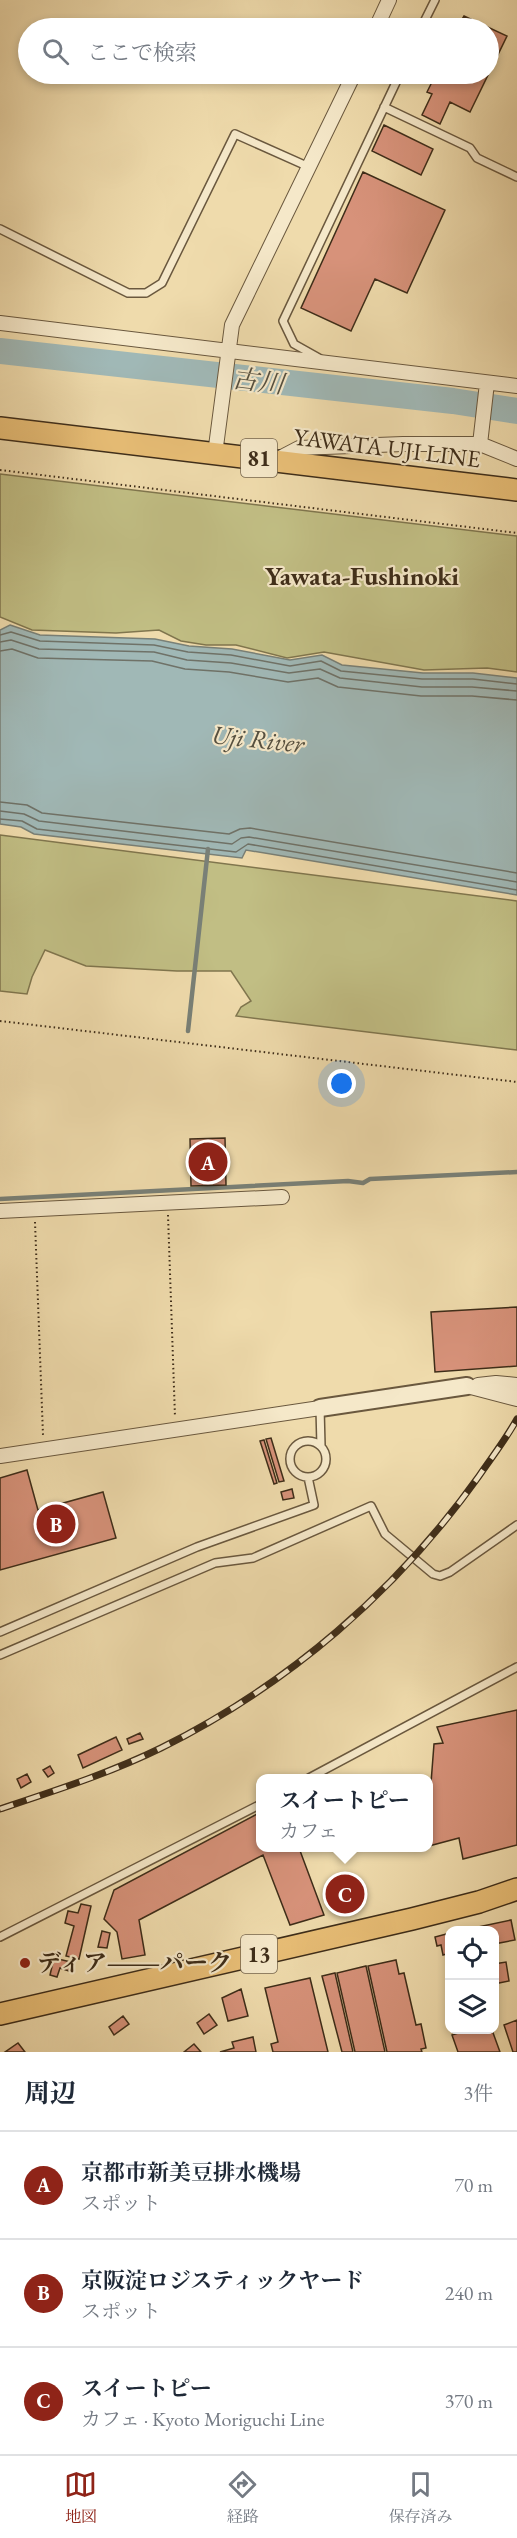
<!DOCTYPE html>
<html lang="ja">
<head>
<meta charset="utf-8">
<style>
	body { margin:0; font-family:"EB Garamond","Noto Serif JP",serif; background:#f6f6f7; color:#1f2937 }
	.controls { position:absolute; right:18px; bottom:18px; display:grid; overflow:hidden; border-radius:12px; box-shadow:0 3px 9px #0003 }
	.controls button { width:54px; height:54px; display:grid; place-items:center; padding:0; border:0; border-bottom:2px solid #e0e1e3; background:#fff; color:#1f2937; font:30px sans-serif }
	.you { position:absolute; left:342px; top:1084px; width:21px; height:21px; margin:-15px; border:4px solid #fff; border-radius:50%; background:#1a73e8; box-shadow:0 0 0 9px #1a73e833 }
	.badge { display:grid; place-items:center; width:39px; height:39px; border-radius:50%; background:#8f2418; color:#fff; font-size:20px; font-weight:700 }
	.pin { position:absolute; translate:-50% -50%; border:3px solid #fff; box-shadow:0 2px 6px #0006 }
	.popup { position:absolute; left:256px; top:1774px; width:177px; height:78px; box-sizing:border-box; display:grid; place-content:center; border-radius:12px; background:#fff; filter:drop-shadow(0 2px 4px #0005); font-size:20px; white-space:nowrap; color:#747a83 }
	.popup b { font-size:22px; color:#1f2937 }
	.popup::after { content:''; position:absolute; left:50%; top:100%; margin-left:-12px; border:12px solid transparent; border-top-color:#fff }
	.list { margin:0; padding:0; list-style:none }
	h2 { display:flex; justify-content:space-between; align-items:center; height:78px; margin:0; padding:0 24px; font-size:26px }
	h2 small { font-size:20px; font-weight:400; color:#747a83 }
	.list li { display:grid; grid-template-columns:39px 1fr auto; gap:18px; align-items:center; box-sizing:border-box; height:108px; padding:0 24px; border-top:2px solid #e0e1e3 }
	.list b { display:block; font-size:22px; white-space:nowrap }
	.list p { margin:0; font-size:20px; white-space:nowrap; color:#747a83 }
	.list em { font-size:20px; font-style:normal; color:#747a83 }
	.icon { flex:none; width:33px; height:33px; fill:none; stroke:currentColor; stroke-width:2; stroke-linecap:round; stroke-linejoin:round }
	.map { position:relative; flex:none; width:517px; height:2052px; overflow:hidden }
	.search { position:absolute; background:#fff; box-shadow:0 3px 9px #0003; left:18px; right:18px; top:18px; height:66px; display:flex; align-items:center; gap:15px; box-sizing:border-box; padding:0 21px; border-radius:33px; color:#747a83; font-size:22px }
	.sheet { height:402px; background:#fff }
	nav { display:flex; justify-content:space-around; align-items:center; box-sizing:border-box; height:84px; border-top:2px solid #e0e1e3; background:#fff; font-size:16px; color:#747a83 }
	nav a { display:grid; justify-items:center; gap:3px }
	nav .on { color:#8f2418 }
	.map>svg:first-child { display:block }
	.green { fill:#c1be84; stroke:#80764e; stroke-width:1.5 }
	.water { fill:#a0b8b6; stroke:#798077; stroke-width:1.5 }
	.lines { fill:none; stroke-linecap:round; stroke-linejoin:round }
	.shore { stroke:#6f7268; stroke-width:1.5 }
	.stream { stroke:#798077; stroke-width:4.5 }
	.river { stroke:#a0b8b6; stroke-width:26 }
	.building { fill:#d7927a; stroke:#3e2d19; stroke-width:1.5 }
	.service-casing { stroke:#6a583e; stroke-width:10 }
	.minor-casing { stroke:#6a583e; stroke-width:16 }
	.tertiary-casing { stroke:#6a583e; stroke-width:20 }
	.primary-casing { stroke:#3e2d19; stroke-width:24 }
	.path { stroke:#3e2d19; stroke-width:2; stroke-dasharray:1.5 3; stroke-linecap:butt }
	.service { stroke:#f5e8c9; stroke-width:7 }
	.minor { stroke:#f5e8c9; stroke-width:14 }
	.tertiary { stroke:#f5e8c9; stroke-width:16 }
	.primary { stroke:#e8be76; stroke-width:21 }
	.rail-casing { stroke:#3e2d19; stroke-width:7 }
	.rail { stroke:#f5e8c9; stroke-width:4.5; stroke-dasharray:14; stroke-linecap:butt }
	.poi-dot { fill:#8f2418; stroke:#f5e8c9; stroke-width:2 }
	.labels { text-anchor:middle; stroke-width:4.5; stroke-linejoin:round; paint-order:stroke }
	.shield { fill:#f5e8c9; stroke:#75654e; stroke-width:1.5 }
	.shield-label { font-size:22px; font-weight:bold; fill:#3e2d19 }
	.street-label { font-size:24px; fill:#3e2d19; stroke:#f5e8c9 }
	.poi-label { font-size:24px; font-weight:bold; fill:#3e2d19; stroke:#f5e8c9; text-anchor:start }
	.water-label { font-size:26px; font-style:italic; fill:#565040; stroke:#f5e8c9 }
	.neighbourhood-label { font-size:26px; font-weight:bold; fill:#3e2d19; stroke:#f5e8c9 }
</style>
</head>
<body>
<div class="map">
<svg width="517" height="2052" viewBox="0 0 517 2052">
	<rect width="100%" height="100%" fill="#efdbac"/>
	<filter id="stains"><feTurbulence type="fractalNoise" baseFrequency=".00333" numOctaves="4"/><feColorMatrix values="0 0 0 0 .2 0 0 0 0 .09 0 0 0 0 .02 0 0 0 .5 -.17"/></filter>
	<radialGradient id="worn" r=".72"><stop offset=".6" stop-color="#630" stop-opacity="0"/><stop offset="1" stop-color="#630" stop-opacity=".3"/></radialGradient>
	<path class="green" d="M0 474 517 536V672L487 668 424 670 324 652 287 658 236 645H206L181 641 159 630 116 633 32 630 0 617Z
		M0 835 517 901V1050L236 1016 241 1007 251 1001 231 971H177L86 966 45 950 32 977 27 994 0 991Z"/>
	<path class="water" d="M10 625 40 635 155 639 189 646 232 649 290 660 322 655 342 665 423 673H473L517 678V895L246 850 242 858 34 834 21 827 0 824V630Z"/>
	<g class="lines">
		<path class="shore" d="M0 635 11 632 40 641 154 645 188 652 231 655 290 666 321 661 341 671 422 679H473L517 684
			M0 642 11 640 39 649 154 652 187 660 231 663 289 673 320 669 340 678 422 687H472L517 691
			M0 651 12 649 38 658 152 661 185 669 229 672 288 682 318 678 338 687 421 696H472L517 700
			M0 802 27 805 42 813 229 834 240 829 250 828 517 873
			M0 811 24 814 39 821 232 844 241 838 249 837 517 882
			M0 819 22 821 37 829 236 852 248 844 517 890"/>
		<path class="stream" d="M188 1031 208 849
			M0 1199 348 1181 363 1183 370 1179 517 1172"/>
		<path class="river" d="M0 351 453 401 517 411"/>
	</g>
	<path class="building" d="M464 16 507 36 470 112 450 102 440 124 422 115 432 94 427 92 436 74H488V28H457Z
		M384 125 433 149 421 175 372 151Z
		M363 172 445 210 407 293 375 279 351 331 301 308Z
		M225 1138 226 1185 191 1186 190 1139Z
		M517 1307V1366L435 1372 431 1312Z
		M271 1438 284 1481 279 1482 266 1439Z
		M264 1440 277 1483 274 1484 260 1441Z
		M27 1470 38 1510 103 1492 116 1538 0 1570V1478Z
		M292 1489 294 1498 283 1500 281 1492Z
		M517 1710V1845L463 1859 459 1838 429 1846V1809L434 1744 443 1743 437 1727Z
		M140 1733 143 1739 129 1744 127 1739Z
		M116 1737 122 1750 83 1768 78 1755Z
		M50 1766 54 1773 48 1777 43 1770Z
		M27 1774 31 1782 21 1788 17 1779Z
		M261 1812V1848H299L324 1915 290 1925 263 1855 139 1920 145 1955 122 1959 117 1932 104 1919 114 1890Z
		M357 1879 362 1904 334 1910 329 1884Z
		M81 1904 91 1906 79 1959 66 1956 74 1926 65 1923 68 1911 78 1913Z
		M511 1920 515 1940 494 1944V1930H464Z
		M102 1931 110 1933 107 1948 98 1947Z
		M450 1933V1953L443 1955 441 1945 437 1946 435 1937Z
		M54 1958 71 1962 69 1971 60 1968 57 1977 50 1975Z
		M396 1960 399 1974 404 1973 416 2025 421 2024 426 2048 421 2049 422 2052H387L368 1966Z
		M506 1962 509 1981 494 1984V1964Z
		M366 1966 385 2052H355L337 1973Z
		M335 1973 353 2052H342L322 1976Z
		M310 1978 328 2052H273L271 2044 278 2042 265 1988Z
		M241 1989 248 2016 228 2021 222 1998Z
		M209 2014 217 2025 204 2034 197 2023Z
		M123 2016 129 2024 114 2035 109 2027Z
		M517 2020V2052H513L504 2025Z
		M468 2030H492L500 2052H458L452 2035Z
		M253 2037 256 2052H220L234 2048 232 2042Z
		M18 2043 25 2052H5Z
		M194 2044 201 2052H184Z"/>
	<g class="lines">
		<g class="service-casing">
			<path id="service" d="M421 28 435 0
				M384 107 470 148 477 158 517 177
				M0 229 128 293H146L162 283 235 134 309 167
				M319 358 294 344 283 321 400 74
				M320 1408 321 1446
				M290 1459a18 18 0 1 1 36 0a18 18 0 1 1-36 0Z
				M0 1632 197 1547 314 1505 308 1477
				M0 1655 215 1563 253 1558 371 1506 385 1534 433 1574 440 1576 450 1572 517 1525
				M309 1778 517 1667
				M0 1937 261 1804"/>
		</g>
		<g class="minor-casing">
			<path id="minor" d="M376 28 389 0
				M0 323 517 386
				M480 444 487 383
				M215 454 232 325 354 74
				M276 460 299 448 403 444H480L517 459
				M0 1211 282 1197
				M478 1385 496 1383 517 1385
				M467 1386 517 1399
				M0 1456 320 1408"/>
		</g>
		<g class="tertiary-casing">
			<path id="tertiary" d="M320 1408 467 1386"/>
		</g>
		<g class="primary-casing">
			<path id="primary" d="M0 428 517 490
				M0 2014 412 1919 479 1902 517 1889"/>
		</g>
		<path class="path" d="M0 470 517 533
			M0 1021 517 1082
			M168 1215 175 1417
			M35 1222 43 1435"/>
		<use href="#service" class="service"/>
		<use href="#minor" class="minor"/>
		<use href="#tertiary" class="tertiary"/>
		<use href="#primary" class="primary"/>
		<g class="rail-casing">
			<path id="rail" d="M0 1809C54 1791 110 1773 161 1748 288 1685 397 1591 479 1476 492 1457 506 1439 517 1419"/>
		</g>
		<use href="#rail" class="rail"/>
	</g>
	<circle class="poi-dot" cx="25" cy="1963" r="6"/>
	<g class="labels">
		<g class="shield">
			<rect x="241" y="439" width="36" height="38" rx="4.5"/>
			<rect x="241" y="1935" width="36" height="38" rx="4.5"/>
		</g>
		<g class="shield-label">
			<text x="259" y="466">81</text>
			<text x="259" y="1962">13</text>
		</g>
		<g class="street-label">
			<text transform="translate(387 448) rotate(7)" y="8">YAWATA UJI LINE</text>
		</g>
		<g class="poi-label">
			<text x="37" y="1971">ディア―パーク</text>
		</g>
		<g class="water-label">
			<text transform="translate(258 381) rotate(7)" y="9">古川</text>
			<text transform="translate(258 739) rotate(6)" y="9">Uji River</text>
		</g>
		<g class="neighbourhood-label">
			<text x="362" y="585">Yawata-Fushinoki</text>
		</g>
	</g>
	<rect width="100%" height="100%" filter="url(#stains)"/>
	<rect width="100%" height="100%" fill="url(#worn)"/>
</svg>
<div class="controls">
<button><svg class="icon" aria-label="locate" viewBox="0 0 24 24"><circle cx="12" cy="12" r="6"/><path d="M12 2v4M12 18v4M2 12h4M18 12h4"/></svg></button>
<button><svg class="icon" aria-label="layers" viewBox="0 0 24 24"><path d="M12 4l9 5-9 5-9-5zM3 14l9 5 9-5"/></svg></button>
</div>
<div class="you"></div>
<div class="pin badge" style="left:208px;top:1162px">A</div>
<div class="pin badge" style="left:56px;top:1524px">B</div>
<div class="pin badge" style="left:345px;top:1894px">C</div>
<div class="popup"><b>スイートピー</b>カフェ</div>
<div class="search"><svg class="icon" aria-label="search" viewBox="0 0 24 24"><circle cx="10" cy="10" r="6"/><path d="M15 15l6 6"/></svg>ここで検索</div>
</div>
<section class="sheet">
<h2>周辺<small>3件</small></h2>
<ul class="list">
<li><span class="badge">A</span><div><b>京都市新美豆排水機場</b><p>スポット</p></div><em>70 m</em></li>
<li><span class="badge">B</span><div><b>京阪淀ロジスティックヤード</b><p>スポット</p></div><em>240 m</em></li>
<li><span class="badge">C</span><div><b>スイートピー</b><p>カフェ · Kyoto Moriguchi Line</p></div><em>370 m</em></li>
</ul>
</section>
<nav>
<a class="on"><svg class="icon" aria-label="map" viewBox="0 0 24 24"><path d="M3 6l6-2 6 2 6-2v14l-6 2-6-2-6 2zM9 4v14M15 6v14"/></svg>地図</a>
<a><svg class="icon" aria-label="directions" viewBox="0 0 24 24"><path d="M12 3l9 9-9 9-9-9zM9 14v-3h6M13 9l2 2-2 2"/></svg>経路</a>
<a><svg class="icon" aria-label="saved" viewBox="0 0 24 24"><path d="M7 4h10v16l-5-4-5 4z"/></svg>保存済み</a>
</nav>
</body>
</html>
